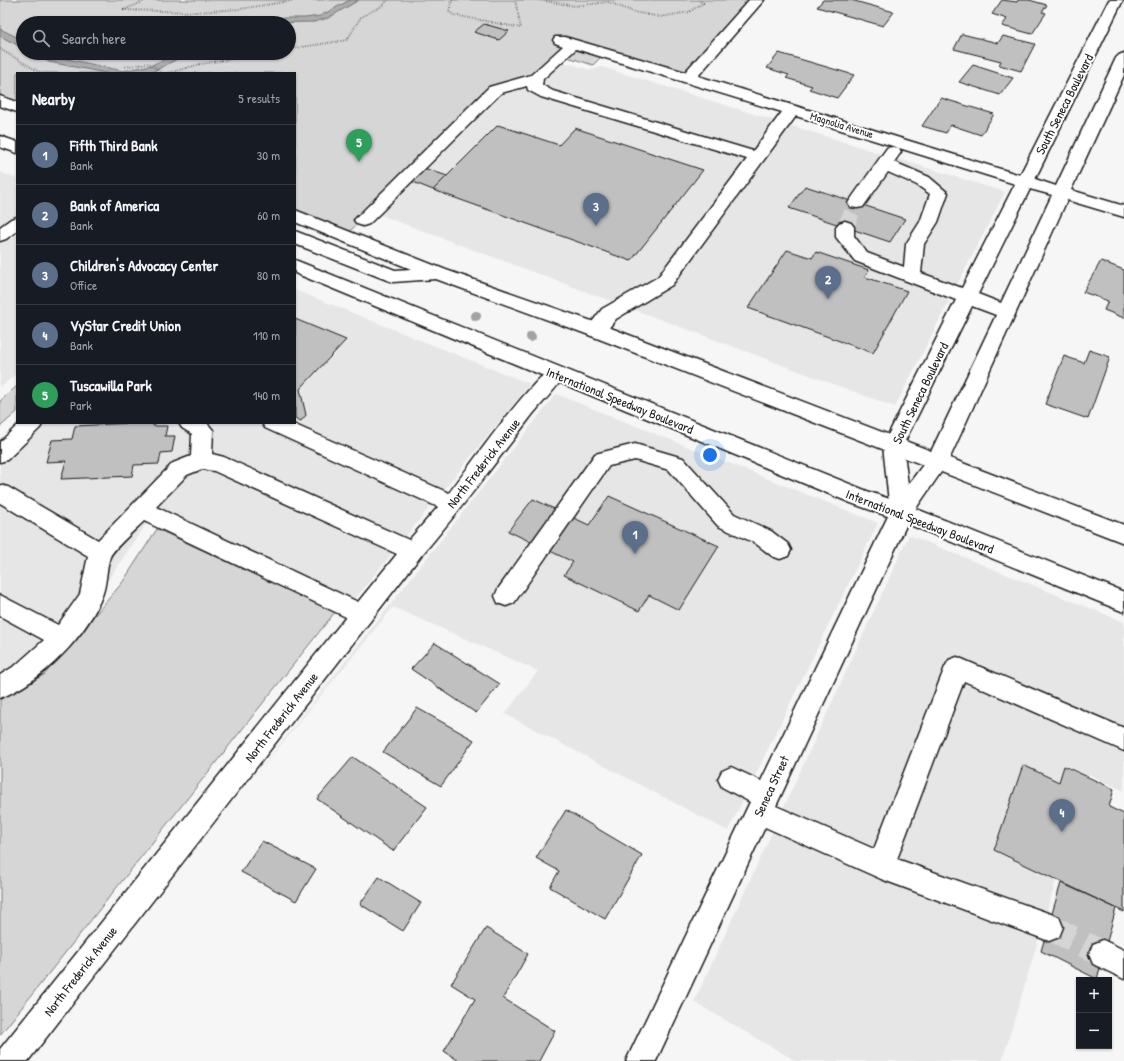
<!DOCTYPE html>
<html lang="en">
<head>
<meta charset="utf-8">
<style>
	body { margin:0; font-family:"Patrick Hand",sans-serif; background:#20242c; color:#f1f3f6 }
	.controls { position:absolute; right:12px; bottom:12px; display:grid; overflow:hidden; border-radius:0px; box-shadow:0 1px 3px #0004 }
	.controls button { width:36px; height:36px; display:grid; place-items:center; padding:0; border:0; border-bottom:1px solid #363941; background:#171b24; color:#f1f3f6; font:20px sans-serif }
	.you { position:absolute; left:710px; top:455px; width:14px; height:14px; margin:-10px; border:3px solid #fff; border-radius:50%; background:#1a73e8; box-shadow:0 0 0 6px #1a73e833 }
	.badge { display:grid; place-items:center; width:26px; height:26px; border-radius:50%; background:#db2777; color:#fff; font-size:13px; font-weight:700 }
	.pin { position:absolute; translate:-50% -33px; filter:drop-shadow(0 1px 2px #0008) }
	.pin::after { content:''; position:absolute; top:21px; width:14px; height:12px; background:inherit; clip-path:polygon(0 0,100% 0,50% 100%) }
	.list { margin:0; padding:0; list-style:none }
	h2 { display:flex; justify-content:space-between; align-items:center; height:52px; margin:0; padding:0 16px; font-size:17px }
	h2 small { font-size:13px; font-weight:400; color:#9ea1a6 }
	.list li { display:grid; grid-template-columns:26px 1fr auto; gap:12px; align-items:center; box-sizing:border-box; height:60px; padding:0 16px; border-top:1px solid #363941 }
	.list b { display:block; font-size:15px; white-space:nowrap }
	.list p { margin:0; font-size:13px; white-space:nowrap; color:#9ea1a6 }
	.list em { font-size:13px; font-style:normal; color:#9ea1a6 }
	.icon { flex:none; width:22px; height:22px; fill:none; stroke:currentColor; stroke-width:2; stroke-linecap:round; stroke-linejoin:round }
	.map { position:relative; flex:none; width:1124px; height:1061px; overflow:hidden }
	.search { position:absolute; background:#171b24; box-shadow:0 1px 3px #0004; left:16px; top:16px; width:280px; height:44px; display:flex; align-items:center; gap:10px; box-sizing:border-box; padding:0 14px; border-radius:22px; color:#9ea1a6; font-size:15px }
	.panel { position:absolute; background:#171b24; box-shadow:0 1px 3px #0004; left:16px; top:72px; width:280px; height:352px; border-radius:0px }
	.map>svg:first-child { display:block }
	.built { fill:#e6e6e6 }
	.green { fill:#d6d6d6; stroke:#797979; fill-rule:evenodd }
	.water { fill:#acacac; stroke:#727272 }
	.building { fill:#c0c0c0; stroke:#1c1c1c }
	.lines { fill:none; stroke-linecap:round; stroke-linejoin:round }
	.minor-tunnel-far1 { stroke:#d5d5d5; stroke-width:16; stroke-dasharray:16 8; stroke-linecap:butt }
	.minor-tunnel { stroke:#d5d5d5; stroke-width:26; stroke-dasharray:26 13; stroke-linecap:butt }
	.minor-casing { stroke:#1c1c1c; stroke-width:3 }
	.major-casing { stroke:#1c1c1c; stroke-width:3 }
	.path { stroke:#1c1c1c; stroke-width:2; stroke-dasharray:0.5 2; stroke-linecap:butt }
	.minor { fill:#fff; fill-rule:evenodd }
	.major { fill:#fff; fill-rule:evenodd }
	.tree { fill:#a2a2a2 }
	.labels { text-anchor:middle; stroke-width:4; stroke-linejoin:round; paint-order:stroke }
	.far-street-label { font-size:11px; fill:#1c1c1c; stroke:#fff }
	.street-label { font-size:13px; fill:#1c1c1c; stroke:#fff }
</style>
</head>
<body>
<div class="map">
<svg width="1124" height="1061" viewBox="0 0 1124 1061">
	<rect width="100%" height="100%" fill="#f6f6f6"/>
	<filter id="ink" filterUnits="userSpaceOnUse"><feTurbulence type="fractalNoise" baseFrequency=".025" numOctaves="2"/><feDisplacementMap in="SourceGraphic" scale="8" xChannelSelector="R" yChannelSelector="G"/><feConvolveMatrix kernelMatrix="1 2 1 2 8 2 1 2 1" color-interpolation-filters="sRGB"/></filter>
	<g filter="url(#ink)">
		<path class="built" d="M564 62 590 70 602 67 1005 192 953 293 947 300 949 301 895 407 380 215 503 94 542 81Z
			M0 172 17 179V373L0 388Z
			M295 290 530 384 350 605 151 521 144 527 108 580 34 667 0 683V440L19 423H295Z
			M556 394 878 523 728 831 505 714 538 671 393 607 245 789Z
			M909 535 1124 622V791L1088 774 1002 1061H796L694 1002Z"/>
		<path class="green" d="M0 0H757L688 78 605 53 593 65 561 55 536 78 496 90 345 236 295 216V73H17V107L0 101ZM23 23H289V53H23Z
			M17 386V412L0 427V401Z
			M157 529 335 612 0 1035V696L44 675 122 583Z"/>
		<path class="water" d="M350 0H359L328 18 314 22 253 23 277 18H305L320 16Z
			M0 29 23 40V48L0 36Z
			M33 53H50L58 57 123 71 152 65 177 53H189L154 71 106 73 49 62Z"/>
		<path class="building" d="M823 0H851L894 12 883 26 817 7Z
			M1002 0 1017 2 1018 0H1029L1047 5 1042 12 1046 13 1032 34 1002 26 1007 19 992 14Z
			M484 24 509 31 499 40 474 32Z
			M962 34 998 43 1003 36 1035 44 1021 71 999 65 1001 61 954 49Z
			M779 53 854 75 837 98 809 89 812 86 786 78 789 75 767 68Z
			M973 65 1013 78 1000 95 959 82Z
			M941 98 994 114 981 135 951 125 946 133 922 126Z
			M498 125 559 145 575 128 703 170 631 261 433 190Z
			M421 167 447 176 433 190 408 180Z
			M805 186 857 203 905 219 890 242 789 208Z
			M787 250 812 258 816 252 869 270 865 277 907 291 873 353 748 308Z
			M1101 261 1124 270V318L1104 310 1108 301 1083 292Z
			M295 319 346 340 300 389 306 415 301 421 295 418Z
			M1089 350 1110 357 1088 419 1045 404 1064 356 1084 363Z
			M131 423H154L153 426H167L165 436H175L172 452 161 453 159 464 134 465 132 476 61 479 66 461 46 462 52 440 72 439 75 426Z
			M609 496 719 546 679 610 649 595 639 611 564 575 573 562 508 531 533 499 589 525Z
			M435 643 500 684 476 713 411 669Z
			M417 708 474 740 441 786 383 752Z
			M353 757 427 807 393 851 317 799Z
			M1023 765 1059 782 1064 766 1114 789 1109 807 1124 814V912L994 850Z
			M566 810 642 855 605 919 550 887 559 871 536 858Z
			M262 841 316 869 296 901 241 872Z
			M379 877 421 903 403 931 360 904Z
			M1061 883 1116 908 1097 979 1041 951Z
			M486 928 528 954 503 998 555 1031 539 1061H459L444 1051 475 999 451 984Z"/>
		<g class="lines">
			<path class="minor-tunnel-far1" d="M845 227 857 203"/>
			<path class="minor-tunnel" d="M1049 927 1103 954"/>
			<g class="minor-casing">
				<path id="minor" d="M749 0H764L698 76 1020 175 1109 0H1123L1035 179 1056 186 1116 58 1119 55 1124 53V75L1071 190 1124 206V217L1067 200 948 462 910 517 776 806 874 849 945 667 949 660 957 657 1124 728V751L964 681 897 859 1059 917 1063 927 1059 937 1049 941 881 879 765 827 656 1061H626L750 802 722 787 718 779 722 771 731 767 761 781 890 512 883 445 956 300 855 261 836 237V227L839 223 845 221 851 223 854 227V236L867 253 904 267 906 244 920 222 930 194 917 185 888 172 863 207 857 208 851 207 848 203 887 148 893 147 899 148 901 152 894 162 929 177 948 193 938 222 924 244 921 273 962 288 1015 184 796 116 672 285 616 319 603 335 596 337 589 335 586 330 602 309 658 277 747 159 541 97 528 90 527 86 501 93 369 224 363 226 357 224 354 220 489 87 531 75 563 46 555 43 553 40 555 37H565L685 72ZM576 49 782 112 753 151 553 91 542 85 543 79ZM1030 189 1052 195 1001 303 978 294ZM972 306 996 315 928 458 908 485 903 445Z
					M17 217V231L6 239 0 241V227L11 219Z
					M555 367 562 369 565 374C556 390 540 404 529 419 493 466 458 513 420 557L28 1061H0V1049L346 617 144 521C137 528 113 549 110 557 106 568 107 581 103 593 89 634 41 683 0 698V675L16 665 44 640 0 616V595L58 625 80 594 88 556 0 503V485L8 487 98 540 173 463 191 456 192 434 182 428 179 423H207L213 430 212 454 224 457 409 540 438 507 265 428 262 423H291L449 493C466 471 535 373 555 367ZM202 469 214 471 397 554 358 602 156 507 187 475Z
					M20 423H43L40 428 7 460 0 462V442Z
					M635 444 683 458 734 514 771 531 788 544 791 550 788 556 780 559 772 556 755 543 718 526 669 470 635 460 609 466 514 603 506 606 498 603 495 596 498 589 595 454Z
					M1103 940 1124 950V979L1093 964 1089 954 1093 944Z"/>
			</g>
			<g class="major-casing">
				<path id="major" d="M0 96 17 102V112L0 106Z
					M0 136 17 142V153L0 147Z
					M295 210 446 270 603 325 1124 525V543L589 335 436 279 393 282 387 280 295 244V231L395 270 411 269 295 222Z
					M295 260 867 491 909 506 1124 592V612L893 518 851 503 295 273Z"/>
			</g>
			<path class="path" d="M147 0 124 10 197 12 240 9 296 0
				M452 0 449 12 454 15 521 28 515 0
				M539 0 575 6 608 2 634 12 660 17 689 12 703 3 699 0
				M0 49 41 73
				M289 49 347 40 361 17 382 6 388 0
				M123 67 149 63 162 73
				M168 73 201 64 269 53"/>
			<use href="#minor" class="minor"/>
			<use href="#major" class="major"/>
		</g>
		<g class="tree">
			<circle cx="476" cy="316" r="5"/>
			<circle cx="531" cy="337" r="5"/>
		</g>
	</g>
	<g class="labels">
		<g class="far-street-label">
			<text transform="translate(842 125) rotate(17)" y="4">Magnolia Avenue</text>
		</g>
		<g class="street-label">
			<text transform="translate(1064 104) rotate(-63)" y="5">South Seneca Boulevard</text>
			<text transform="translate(920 393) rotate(-64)" y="5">South Seneca Boulevard</text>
			<text transform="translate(620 400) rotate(22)" y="5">International Speedway Boulevard</text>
			<text transform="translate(483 463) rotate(-52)" y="5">North Frederick Avenue</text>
			<text transform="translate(920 521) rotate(21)" y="5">International Speedway Boulevard</text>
			<text transform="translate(281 717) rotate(-52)" y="5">North Frederick Avenue</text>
			<text transform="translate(771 786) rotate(-65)" y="5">Seneca Street</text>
			<text transform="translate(80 971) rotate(-52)" y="5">North Frederick Avenue</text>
		</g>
	</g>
</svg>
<div class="controls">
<button>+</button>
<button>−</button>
</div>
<div class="you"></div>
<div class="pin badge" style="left:635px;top:554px;background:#5c6f8a">1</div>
<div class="pin badge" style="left:828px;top:299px;background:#5c6f8a">2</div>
<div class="pin badge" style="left:596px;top:226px;background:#5c6f8a">3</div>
<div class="pin badge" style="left:1062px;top:832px;background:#5c6f8a">4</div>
<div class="pin badge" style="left:359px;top:162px;background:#2e9e5b">5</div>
<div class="search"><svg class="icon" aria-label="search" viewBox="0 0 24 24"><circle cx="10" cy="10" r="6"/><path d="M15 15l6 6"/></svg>Search here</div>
<section class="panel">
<h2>Nearby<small>5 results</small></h2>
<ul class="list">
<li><span class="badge" style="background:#5c6f8a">1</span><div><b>Fifth Third Bank</b><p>Bank</p></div><em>30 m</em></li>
<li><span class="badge" style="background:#5c6f8a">2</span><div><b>Bank of America</b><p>Bank</p></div><em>60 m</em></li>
<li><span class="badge" style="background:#5c6f8a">3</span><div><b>Children's Advocacy Center</b><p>Office</p></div><em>80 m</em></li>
<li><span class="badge" style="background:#5c6f8a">4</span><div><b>VyStar Credit Union</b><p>Bank</p></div><em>110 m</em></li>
<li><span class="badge" style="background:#2e9e5b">5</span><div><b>Tuscawilla Park</b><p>Park</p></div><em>140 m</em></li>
</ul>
</section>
</div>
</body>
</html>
